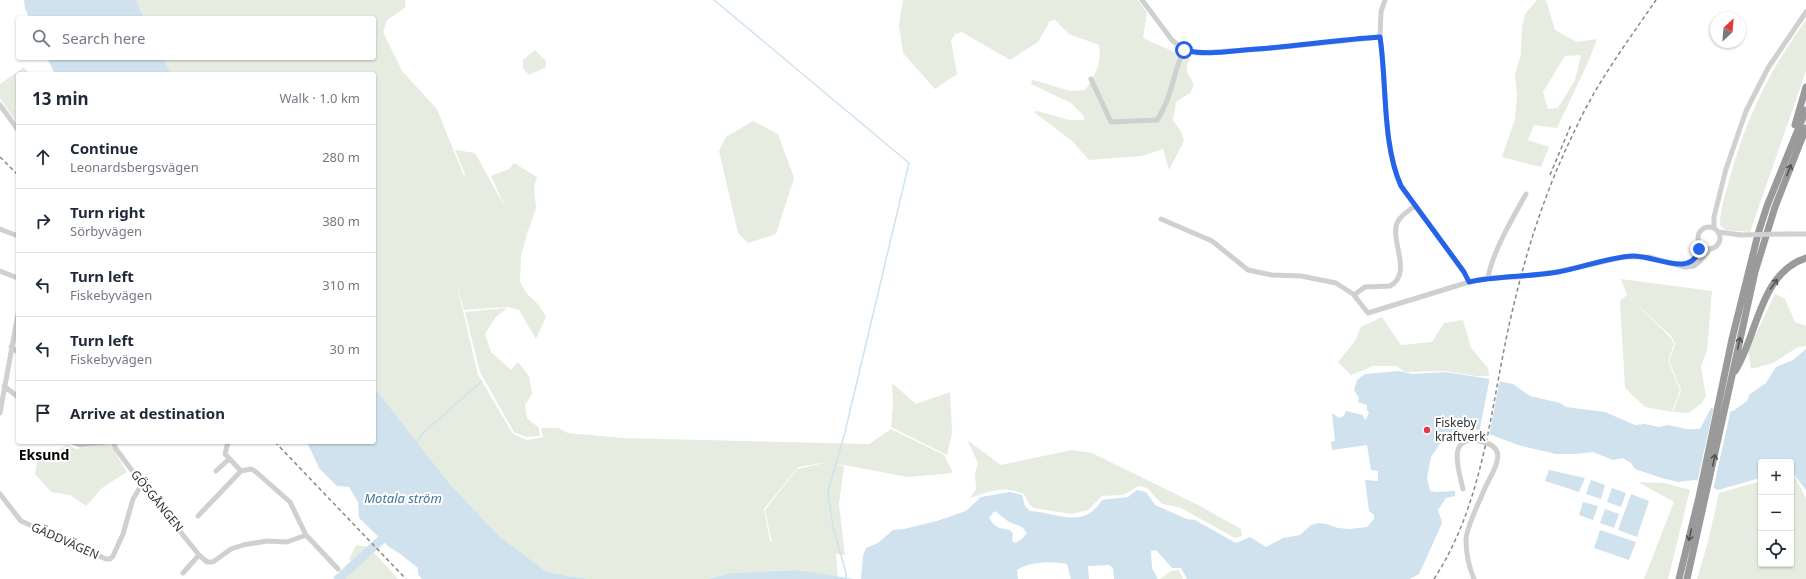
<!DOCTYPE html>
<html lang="en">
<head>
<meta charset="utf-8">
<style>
	body { margin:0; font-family:"Noto Sans",sans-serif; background:#f2f2f3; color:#1f2937 }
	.controls { position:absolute; right:12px; bottom:12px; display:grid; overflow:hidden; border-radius:4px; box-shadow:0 1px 3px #0004 }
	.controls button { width:36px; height:36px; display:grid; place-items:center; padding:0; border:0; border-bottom:1px solid #e0e1e3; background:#fff; color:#1f2937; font:20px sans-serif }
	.compass { position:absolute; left:1710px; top:12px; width:36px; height:36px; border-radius:50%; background:#fff; box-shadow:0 1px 3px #0004; rotate:26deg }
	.stop { position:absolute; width:12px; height:12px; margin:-9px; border:3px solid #2563eb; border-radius:50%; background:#fff }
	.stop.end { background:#2563eb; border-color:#fff; box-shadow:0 1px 4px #0008 }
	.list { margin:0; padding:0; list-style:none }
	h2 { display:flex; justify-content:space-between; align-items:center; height:52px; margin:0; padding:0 16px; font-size:17px }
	h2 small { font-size:13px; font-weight:400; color:#747a83 }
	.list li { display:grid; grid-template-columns:26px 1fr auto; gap:12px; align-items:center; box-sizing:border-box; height:64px; padding:0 16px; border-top:1px solid #e0e1e3 }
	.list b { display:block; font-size:15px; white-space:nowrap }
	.list p { margin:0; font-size:13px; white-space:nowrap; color:#747a83 }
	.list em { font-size:13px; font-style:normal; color:#747a83 }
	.icon { flex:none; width:22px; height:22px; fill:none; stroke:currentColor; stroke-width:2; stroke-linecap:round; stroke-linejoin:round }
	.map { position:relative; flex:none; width:1806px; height:579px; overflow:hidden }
	.search { position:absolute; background:#fff; box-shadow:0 1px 3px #0004; left:16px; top:16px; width:360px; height:44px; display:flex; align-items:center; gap:10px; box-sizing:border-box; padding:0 14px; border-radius:4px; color:#747a83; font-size:15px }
	.panel { position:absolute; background:#fff; box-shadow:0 1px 3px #0004; left:16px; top:72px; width:360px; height:372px; border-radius:4px }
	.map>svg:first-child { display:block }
	.green { fill:#e6ecdf; fill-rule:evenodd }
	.water { fill:#cfe2ee; fill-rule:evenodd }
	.pier { fill:#fff }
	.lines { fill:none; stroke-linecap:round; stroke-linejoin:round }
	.stream { stroke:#cfe2ee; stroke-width:1.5 }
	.river { stroke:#cfe2ee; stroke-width:9 }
	.minor { stroke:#d0d0d0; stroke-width:5 }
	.highway { stroke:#9a9a9a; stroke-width:7 }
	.rail { stroke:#888; stroke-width:1.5; stroke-dasharray:4 3; stroke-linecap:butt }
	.minor-bridge { stroke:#d0d0d0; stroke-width:5 }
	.oneway { stroke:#525252 }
	.route { stroke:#2563eb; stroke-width:5 }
	.poi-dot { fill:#e63946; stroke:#fff; stroke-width:1.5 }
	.labels { text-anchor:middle; stroke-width:4; stroke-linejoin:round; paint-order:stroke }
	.poi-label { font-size:12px; fill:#333; stroke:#fff; text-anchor:start }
	.street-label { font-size:12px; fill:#333; stroke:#fff }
	.water-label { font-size:13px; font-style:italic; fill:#3f7597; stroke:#fff }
	.quarter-label { font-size:14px; font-weight:bold; fill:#000; stroke:#fff }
</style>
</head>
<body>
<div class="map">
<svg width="1806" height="579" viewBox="0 0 1806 579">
	<rect width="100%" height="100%" fill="#fff"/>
	<path class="green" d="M136 0H405L406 7 387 20 383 32 402 71 437 109 463 174 466 177 455 150 475 153 506 209 491 176 509 169 514 163 537 177 534 187 536 208 527 234 517 224 527 235 521 256 520 282 527 294 538 304 546 317 536 339 519 310 508 307 464 310 456 281 478 375 513 434 527 440 543 437 541 428H558L568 433 622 438 869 444 891 429 944 455 953 473 908 477 828 462 798 467 764 509 770 541 772 542 765 510 797 469 829 462 844 466 839 504 845 555 836 554 838 578 797 570 731 573 707 579H591L568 576 547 572 499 536 449 483 374 387V74H171L163 58H374V18H144Z
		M903 0H1138L1147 13 1143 38 1190 59 1187 64V72L1194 85 1190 93 1176 102 1173 120 1181 132 1184 141 1169 170 1163 149 1142 156 1089 160 1072 141 1034 112 1037 111 1069 120H1084V116L1071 103 1031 84 1032 80 1037 81 1070 91 1085 90C1095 77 1102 62 1099 45L1069 34 1055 20 1050 21 1038 42 1010 60 962 32 955 34 951 41 957 74 935 89 903 53 899 25Z
		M1537 0H1546L1555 30 1577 42 1597 39 1589 60 1557 128 1534 125 1528 140 1549 147 1541 167 1502 157 1515 119 1517 95 1515 75 1521 54 1522 27 1525 14ZM1581 55 1575 80 1558 108 1548 109 1543 92 1565 56Z
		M1806 20V71L1750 232 1725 230 1720 225C1720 208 1726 193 1730 177 1747 117 1769 71 1806 20Z
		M535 50 546 61V67L529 75 523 68V60Z
		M24 67 29 74H18V125L0 98V84Z
		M753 121 778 134 794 178 776 234 748 243 738 233 719 151 726 137Z
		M1621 279 1712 291 1707 350 1701 367 1706 396 1702 403 1689 413 1673 412 1681 390 1669 361 1675 345 1672 337 1627 295Z
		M1775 294 1785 299 1795 322 1806 326V346L1798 347 1773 363 1751 369 1748 350Z
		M1627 295 1671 338 1674 344 1668 361 1680 390 1672 412 1645 407 1625 388 1620 301Z
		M507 308 495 318 485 334 491 352 511 370 518 362 529 376 532 394 525 405 527 418 539 428 540 436 526 437 514 432 480 372 465 312Z
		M1382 317 1401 345 1432 342 1444 323 1463 320 1471 348 1488 368 1489 376H1476L1445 371 1404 372 1397 366H1373L1351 375 1338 362 1355 341 1361 327Z
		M892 383 916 404 950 392 952 433 947 455 891 427 893 405Z
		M967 440 1001 465 1072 450 1092 453 1198 505 1241 529 1242 536 1235 538 1179 507 1162 504 1147 488 1139 486 1123 495 1102 496 1088 510 1071 514 1034 508 1029 504 1024 494C1003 485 991 491 970 498L976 489 975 474 978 463Z
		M110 444 127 472 102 488 86 506 70 495 51 492 35 474 37 463 67 445 76 449Z
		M1791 475 1797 480 1806 499V579H1697L1708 542 1719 493 1761 481V564H1791Z
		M1638 482 1664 483 1690 490 1668 579H1644L1674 502Z
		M356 545 369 547 398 579H344L355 565 349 559Z
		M1179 570 1183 579H1160L1171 571Z"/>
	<path class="water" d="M24 0H136L144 18H29L25 8Z
		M47 58H163L171 74H55Z
		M1806 349V490L1791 471V462H1761L1760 478 1718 490 1695 480 1678 482 1662 478 1635 469 1631 463 1623 458 1613 460 1593 452 1575 454H1556L1518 445 1465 425 1446 435 1431 457 1427 478 1430 491 1436 492 1455 491V496L1446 498 1438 510 1442 522 1440 528 1419 574 1410 579H1187L1181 568H1172L1156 550 1151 551 1152 568 1158 579H1114L1113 568 1109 565 1088 566 1089 579H1071L1067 564C1053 561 1030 561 1017 570L1018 579H861L863 556 866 548 878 543 893 530 904 529 937 521 966 511 981 497 1010 492 1022 495 1025 506 1030 511C1059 513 1083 530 1102 500L1128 497 1137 490 1146 492 1155 505 1187 519 1195 520 1236 543 1250 537 1266 547 1283 538 1300 535 1311 525 1318 523 1327 524 1338 528 1350 529 1367 527 1374 519V515L1369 511 1365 480 1378 481V471L1371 470 1367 445 1332 450 1331 442 1335 441 1332 413 1339 418 1344 416 1346 411 1363 415 1364 419H1366L1369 413 1367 410V405L1358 402 1359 398 1354 390 1357 380 1365 374 1398 371 1413 374 1445 372 1484 378 1513 384 1530 396 1560 403 1566 407 1605 412 1635 425 1645 424 1659 427 1668 425 1686 429H1700L1711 408 1733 411 1747 401 1750 394 1766 383 1776 367 1793 360ZM995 511 1009 522 1022 527 1027 533 1022 539 1015 543 1012 541 1013 534 1010 530C1000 528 994 528 989 517Z
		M374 387 449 483 499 536 547 572 568 576 591 579H422L418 574V568L399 553 389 547 359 518 358 502 349 487 337 486 319 468 307 442H374Z
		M1549 470 1585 478 1579 492 1545 481Z
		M1591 480 1605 485 1601 499 1586 494Z
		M1612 488 1626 493 1621 507 1607 502Z
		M1631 494 1649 501 1637 537 1618 530Z
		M1583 502 1598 506 1593 520 1579 515Z
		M1605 509 1619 514 1614 528 1600 523Z
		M1600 530 1636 542 1629 560 1594 548Z
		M797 570 854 579H707L731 573Z"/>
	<path class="pier" d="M1490 377 1500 379 1489 436 1479 433Z
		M1714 406 1731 409 1713 490 1697 483Z"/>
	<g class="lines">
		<path class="stream" d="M714 0 909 163 845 432 828 492 833 527 846 573V578
			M417 441 423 433 482 381"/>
		<path class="river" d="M338 579 381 540"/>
		<path class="minor" d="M1142 0 1172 40 1184 50 1197 53 1275 48 1380 37C1387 83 1382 144 1401 186L1464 272 1469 282
			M1380 37 1381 12 1385 0
			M1091 79 1111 122 1157 120C1173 96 1172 74 1184 50
			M0 105 18 130
			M1161 219 1212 241 1248 270 1272 275 1301 276 1336 283 1353 294 1368 313 1469 282 1488 278 1516 277 1556 272 1624 257H1649L1685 267 1694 266 1700 261 1710 249
			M1698 238a11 11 0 1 1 22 0a11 11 0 1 1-22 0Z
			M1714 227V217L1726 169 1746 111 1768 68 1806 12
			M0 229 18 236
			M1719 232 1741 235
			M1785 234H1806
			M1685 265C1696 263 1699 255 1700 244
			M0 271 18 278
			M1488 278C1492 253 1513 217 1526 194
			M1354 295 1365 287 1390 286C1414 273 1388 238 1398 221 1402 215 1409 210 1415 206
			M11 347 18 352
			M4 386 18 397
			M0 413 18 314
			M72 442 80 445 105 442
			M113 442 116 449 142 484 199 555 207 562H213L231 549 243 545 267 541 287 542 306 535
			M228 442 225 454 241 471
			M216 471 229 459
			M241 471 251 469 255 471 290 502 306 535 338 569
			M1463 489C1458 468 1446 432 1483 442 1511 449 1492 472 1485 488 1480 500 1466 528 1466 540 1466 553 1469 567 1474 579
			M0 494 21 521 106 559H110L113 556 123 534 133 499 142 484
			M198 516 241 471
			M183 573 199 555"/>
		<path class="highway" d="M1795 125 1806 87
			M1735 371C1757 337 1760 272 1806 258
			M1679 579 1699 497 1732 339 1758 234 1767 206 1806 110
			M1687 579 1755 272 1775 207 1806 128"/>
		<path class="rail" d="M0 157 18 175
			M1550 175 1571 125
			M275 442 406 579
			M1434 579C1488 496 1491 394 1515 300 1529 241 1549 182 1576 128 1597 82 1628 41 1656 0"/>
		<path class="minor-bridge" d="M1741 235 1785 234"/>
	</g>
	<defs><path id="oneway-shaft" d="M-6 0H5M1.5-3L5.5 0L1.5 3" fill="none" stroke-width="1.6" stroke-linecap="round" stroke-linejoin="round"/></defs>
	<g class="oneway">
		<use href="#oneway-shaft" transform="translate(1789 170) rotate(-69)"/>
		<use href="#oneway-shaft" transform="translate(1774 284) rotate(-55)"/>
		<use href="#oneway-shaft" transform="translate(1739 343) rotate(-78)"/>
		<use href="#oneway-shaft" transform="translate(1714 460) rotate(-78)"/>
		<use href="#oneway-shaft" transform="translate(1690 535) rotate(103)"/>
	</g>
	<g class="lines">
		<path class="route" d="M1184 50C1204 55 1224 52 1245 50 1290 47 1335 40 1380 37 1387 83 1382 144 1401 186L1464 272 1469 282C1498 276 1528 277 1558 272 1582 268 1608 257 1633 256 1654 255 1692 279 1699 249"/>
	</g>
	<circle class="poi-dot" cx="1427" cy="430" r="4"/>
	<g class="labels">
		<g class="poi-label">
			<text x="1435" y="427">Fiskeby<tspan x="1435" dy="14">kraftverk</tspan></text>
		</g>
		<g class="street-label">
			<text transform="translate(157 501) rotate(51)" y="4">GÖSGÅNGEN</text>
			<text transform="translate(65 541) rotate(24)" y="4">GÄDDVÄGEN</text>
		</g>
		<g class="water-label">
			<text x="403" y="503">Motala ström</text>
		</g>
		<g class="quarter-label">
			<text x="44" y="460">Eksund</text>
		</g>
	</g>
</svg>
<div class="controls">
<button>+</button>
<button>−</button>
<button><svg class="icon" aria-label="locate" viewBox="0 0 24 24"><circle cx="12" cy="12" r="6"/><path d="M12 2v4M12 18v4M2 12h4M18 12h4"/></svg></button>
</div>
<svg class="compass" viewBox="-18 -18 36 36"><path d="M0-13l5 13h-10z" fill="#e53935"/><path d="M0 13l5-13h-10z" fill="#747a83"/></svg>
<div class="stop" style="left:1184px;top:50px"></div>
<div class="stop end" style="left:1699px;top:249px"></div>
<div class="search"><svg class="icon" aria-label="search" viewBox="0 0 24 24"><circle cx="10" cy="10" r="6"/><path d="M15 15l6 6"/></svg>Search here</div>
<section class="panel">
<h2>13 min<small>Walk · 1.0 km</small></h2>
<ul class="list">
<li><svg class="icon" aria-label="ahead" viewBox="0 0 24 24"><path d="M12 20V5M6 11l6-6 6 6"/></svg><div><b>Continue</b><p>Leonardsbergsvägen</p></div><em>280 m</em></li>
<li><svg class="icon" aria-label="right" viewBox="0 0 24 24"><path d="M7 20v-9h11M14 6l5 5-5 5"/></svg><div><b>Turn right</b><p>Sörbyvägen</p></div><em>380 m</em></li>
<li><svg class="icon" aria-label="left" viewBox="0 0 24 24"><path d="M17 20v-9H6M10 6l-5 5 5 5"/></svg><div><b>Turn left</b><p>Fiskebyvägen</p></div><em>310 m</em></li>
<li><svg class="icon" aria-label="left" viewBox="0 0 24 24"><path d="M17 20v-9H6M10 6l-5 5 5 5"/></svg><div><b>Turn left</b><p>Fiskebyvägen</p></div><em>30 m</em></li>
<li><svg class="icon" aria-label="arrive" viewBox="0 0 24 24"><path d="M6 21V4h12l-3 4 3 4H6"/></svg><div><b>Arrive at destination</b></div></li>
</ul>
</section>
</div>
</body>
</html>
